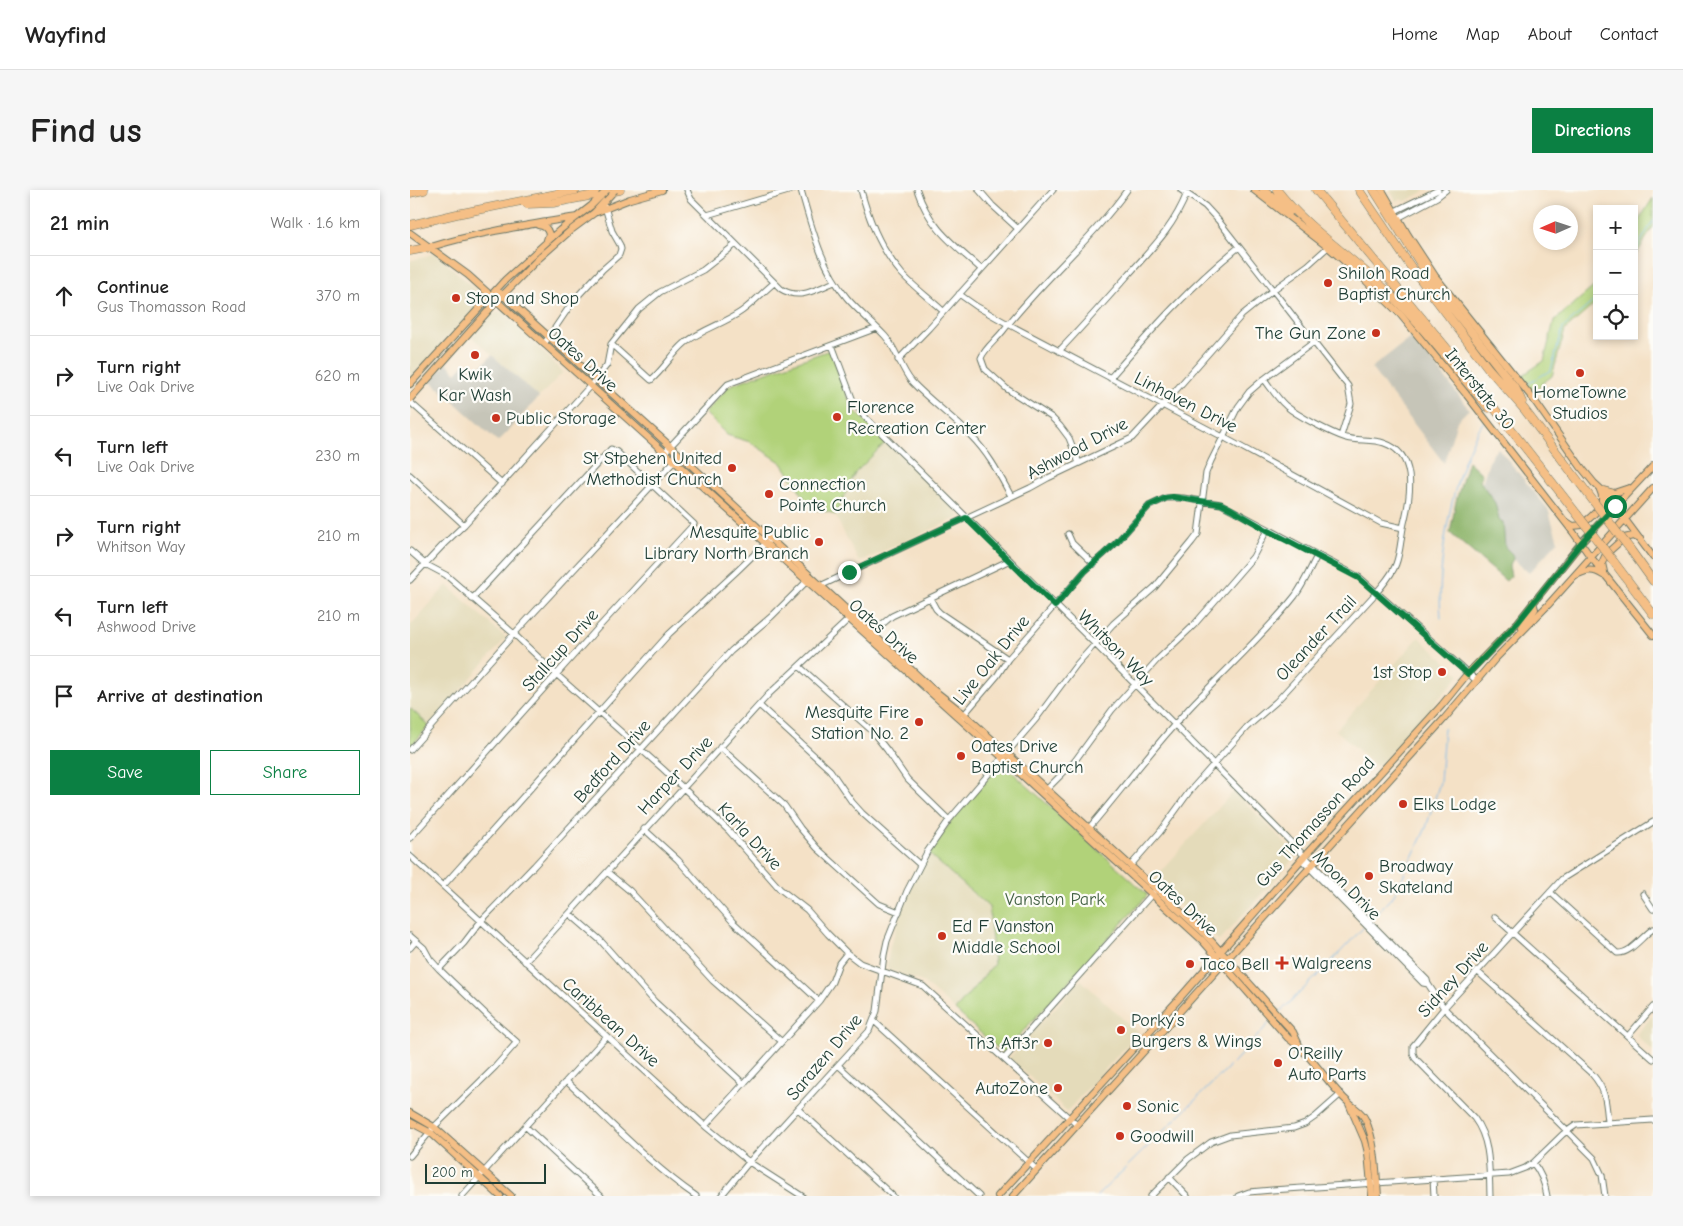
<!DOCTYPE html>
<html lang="en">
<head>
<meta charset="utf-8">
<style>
	body { margin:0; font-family:"Comic Neue",sans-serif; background:#f6f6f6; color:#222 }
	.controls { position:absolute; right:15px; top:15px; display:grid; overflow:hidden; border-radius:0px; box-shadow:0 2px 8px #0003 }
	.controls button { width:45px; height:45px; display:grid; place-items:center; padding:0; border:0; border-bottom:1px solid #e0e0e0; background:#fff; color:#222; font:25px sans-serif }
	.compass { position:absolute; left:1123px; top:15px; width:45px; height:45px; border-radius:50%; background:#fff; box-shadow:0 2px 8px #0003; rotate:267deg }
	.scale { position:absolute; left:15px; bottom:12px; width:121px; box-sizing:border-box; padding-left:5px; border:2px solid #1f3d34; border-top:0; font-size:14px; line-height:18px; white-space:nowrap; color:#1f3d34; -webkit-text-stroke:4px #fdfcf7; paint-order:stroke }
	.stop { position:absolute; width:15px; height:15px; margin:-11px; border:4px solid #0b8043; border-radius:50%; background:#fff }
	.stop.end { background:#0b8043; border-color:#fff; box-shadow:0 1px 5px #0008 }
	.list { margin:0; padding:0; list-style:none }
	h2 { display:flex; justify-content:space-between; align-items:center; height:65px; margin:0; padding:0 20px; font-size:21px }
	h2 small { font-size:16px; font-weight:400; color:#767676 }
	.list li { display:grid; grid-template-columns:32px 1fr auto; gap:15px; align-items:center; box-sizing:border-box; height:80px; padding:0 20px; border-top:1px solid #e0e0e0 }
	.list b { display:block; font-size:19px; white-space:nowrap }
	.list p { margin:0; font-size:16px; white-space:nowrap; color:#767676 }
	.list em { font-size:16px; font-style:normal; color:#767676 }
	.actions { display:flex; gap:10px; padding:15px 20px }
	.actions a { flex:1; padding:11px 0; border:1px solid #0b8043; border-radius:0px; text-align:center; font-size:18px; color:#0b8043 }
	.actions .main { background:#0b8043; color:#fff }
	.icon { flex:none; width:28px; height:28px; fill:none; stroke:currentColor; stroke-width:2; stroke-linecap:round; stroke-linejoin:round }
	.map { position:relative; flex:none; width:1243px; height:1006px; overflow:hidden; border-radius:0px }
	header { display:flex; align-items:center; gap:30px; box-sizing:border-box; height:70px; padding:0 25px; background:#fff; border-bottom:1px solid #e0e0e0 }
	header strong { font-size:24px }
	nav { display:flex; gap:28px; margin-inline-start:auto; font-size:18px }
	.intro { display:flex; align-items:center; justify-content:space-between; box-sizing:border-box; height:120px; padding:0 30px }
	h1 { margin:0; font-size:35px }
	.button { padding:12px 22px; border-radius:0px; background:#0b8043; color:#fff; font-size:18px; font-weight:700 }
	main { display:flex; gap:30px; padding:0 30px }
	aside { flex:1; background:#fff; border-radius:0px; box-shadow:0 2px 8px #0003 }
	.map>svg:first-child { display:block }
	.built { fill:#e4dbba }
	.industrial { fill:#c6c5b8 }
	.green { fill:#b1d279; stroke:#688856 }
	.forest { fill:#8cb469; stroke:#56784e }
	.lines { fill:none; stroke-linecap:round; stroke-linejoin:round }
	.stream { stroke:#75b6e9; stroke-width:1 }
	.minor-casing { stroke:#6a7667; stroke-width:7 }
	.major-casing { stroke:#6a7667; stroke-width:8 }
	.highway-casing { stroke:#6a7667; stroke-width:9 }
	.minor { stroke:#fff; stroke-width:5 }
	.major { stroke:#f5bf86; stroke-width:6 }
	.highway { stroke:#f5bf86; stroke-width:8 }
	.major-bridge-casing { stroke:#6a7667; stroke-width:8; stroke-linecap:butt }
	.highway-bridge-casing { stroke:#6a7667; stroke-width:9; stroke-linecap:butt }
	.major-bridge { stroke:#f5bf86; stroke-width:6 }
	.highway-bridge { stroke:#f5bf86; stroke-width:8 }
	.route { stroke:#0b8043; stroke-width:6 }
	.poi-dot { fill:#c8321e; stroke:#fdfcf7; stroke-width:2 }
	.labels { text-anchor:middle; stroke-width:4.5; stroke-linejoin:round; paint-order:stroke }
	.poi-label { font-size:18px; fill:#1f3d34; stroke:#fdfcf7; text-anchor:start }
	.street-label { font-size:18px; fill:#1f3d34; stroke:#fdfcf7 }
	.park-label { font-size:18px; fill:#446245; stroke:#fdfcf7 }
</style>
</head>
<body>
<header>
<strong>Wayfind</strong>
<nav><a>Home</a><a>Map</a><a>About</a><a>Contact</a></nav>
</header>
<div class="intro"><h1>Find us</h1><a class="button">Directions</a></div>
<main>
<aside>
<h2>21 min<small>Walk · 1.6 km</small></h2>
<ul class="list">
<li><svg class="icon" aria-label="ahead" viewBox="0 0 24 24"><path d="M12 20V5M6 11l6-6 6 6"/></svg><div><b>Continue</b><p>Gus Thomasson Road</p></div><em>370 m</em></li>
<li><svg class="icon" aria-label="right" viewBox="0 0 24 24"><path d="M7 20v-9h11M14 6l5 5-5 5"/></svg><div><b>Turn right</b><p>Live Oak Drive</p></div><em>620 m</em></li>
<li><svg class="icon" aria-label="left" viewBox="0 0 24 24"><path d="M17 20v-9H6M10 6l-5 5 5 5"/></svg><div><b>Turn left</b><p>Live Oak Drive</p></div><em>230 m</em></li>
<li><svg class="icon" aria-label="right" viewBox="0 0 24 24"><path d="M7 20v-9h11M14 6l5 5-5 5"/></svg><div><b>Turn right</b><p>Whitson Way</p></div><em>210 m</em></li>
<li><svg class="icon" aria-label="left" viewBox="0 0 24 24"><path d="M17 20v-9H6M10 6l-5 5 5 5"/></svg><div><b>Turn left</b><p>Ashwood Drive</p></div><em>210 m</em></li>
<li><svg class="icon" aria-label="arrive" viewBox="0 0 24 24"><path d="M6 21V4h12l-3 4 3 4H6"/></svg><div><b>Arrive at destination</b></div></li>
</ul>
<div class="actions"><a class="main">Save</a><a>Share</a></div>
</aside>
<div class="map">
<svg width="1243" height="1006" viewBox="0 0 1243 1006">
	<rect width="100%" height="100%" fill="#fdfcf7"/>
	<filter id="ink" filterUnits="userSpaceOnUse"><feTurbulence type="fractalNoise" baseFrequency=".02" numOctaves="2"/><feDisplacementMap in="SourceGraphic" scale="10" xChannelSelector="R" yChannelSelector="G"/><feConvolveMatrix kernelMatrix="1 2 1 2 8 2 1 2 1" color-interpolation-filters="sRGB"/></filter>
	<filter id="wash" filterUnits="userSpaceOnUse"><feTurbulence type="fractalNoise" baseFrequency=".0096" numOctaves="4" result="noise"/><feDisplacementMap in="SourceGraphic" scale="20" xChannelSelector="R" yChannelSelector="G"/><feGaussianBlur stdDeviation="1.12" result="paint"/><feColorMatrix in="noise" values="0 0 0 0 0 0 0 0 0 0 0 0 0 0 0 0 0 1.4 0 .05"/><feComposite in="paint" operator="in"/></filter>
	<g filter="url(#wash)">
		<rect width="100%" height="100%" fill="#f4e1c6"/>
		<path class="built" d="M980 0H1017L994 12 992 9 986 11Z
			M26 63 73 107 72 110 0 188V71Z
			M89 122H93L153 182 129 207 62 147 85 123Z
			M477 251 548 324 549 327 449 372 425 325 445 283Z
			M37 395 96 448 19 536 0 518V436Z
			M1009 447 1050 485 967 577 926 540Z
			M824 601 887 665 809 751 742 691Z
			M518 663 579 717 584 774 545 820 513 792 478 779 477 776 480 756 501 695Z
			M671 790 728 843 657 921 599 868Z
			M1243 825V861L1226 845Z"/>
		<path class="industrial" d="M1003 146 1059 219 1047 231 1034 273 961 178Z
			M82 165 129 207 89 251 86 250 21 191 37 173 46 183 55 173 65 182Z
			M1088 258 1138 319 1148 351 1119 383 1103 369 1102 364 1095 357 1093 332 1089 331 1085 313 1072 293 1081 266Z"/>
		<path class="green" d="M1243 8V37L1224 68V38Z
			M1187 94V112L1155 140 1142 186 1119 204 1107 189 1134 171 1144 131Z
			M417 161 421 162 442 218 477 251 445 283 425 325 419 322 402 319 372 273 340 252 317 245 295 223 318 197 323 194Z
			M0 518 19 536 0 557Z
			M593 574 737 704 736 707 593 863 545 820 584 774 579 717 518 663 546 625 590 575Z"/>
		<path class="forest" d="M1058 271 1072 284 1070 291 1085 313 1089 330 1093 332 1095 357 1102 364 1103 369 1099 376 1101 386 1096 391 1040 343 1046 311Z"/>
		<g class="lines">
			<path class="stream" d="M1224 63 1243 31
				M1116 195 1141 180 1153 138 1187 108
				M1031 428C1026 374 1043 276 1074 231
				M960 730 984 705 1016 638 1030 592 1034 538
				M869 823 915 778 954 737
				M687 1006 825 871 861 831"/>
		</g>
	</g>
	<g filter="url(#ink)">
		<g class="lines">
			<g class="minor-casing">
				<path id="minor" d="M277 0 281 9 371 99C390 111 406 99 425 92
					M391 0C402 38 411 77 437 108 449 122 463 133 475 146 487 159 490 178 502 192 520 211 543 227 561 246 579 264 589 284 601 306
					M451 0C459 31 471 60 492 84 504 97 520 109 533 121
					M507 0C519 37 543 54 571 79
					M569 0 582 15 607 38
					M771 0 795 16 808 30 938 196 941 214 931 246
					M985 21 1028 0
					M297 25 382 0
					M988 28 1027 7 1036 0
					M549 104 566 116 598 134 813 247 971 333 993 338
					M134 154 164 110 192 80 209 65 211 59 210 55 202 41 195 17
					M201 154 241 190C254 179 262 164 275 153 292 139 314 134 332 121 343 113 353 102 364 93
					M422 155 442 208 452 224 685 454 1017 790 1018 794 1034 818 1184 968 1192 985 1195 1006
					M649 161C673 136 696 110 719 84 743 57 763 38 777 3
					M488 170 519 138 643 0
					M700 188C740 142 781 95 829 57
					M0 212 92 294
					M254 263 318 194 467 138
					M669 273 659 248 650 236 641 227 597 199 575 179 571 168C575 158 586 150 593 141 631 91 681 51 717 0
					M0 285 54 335
					M658 344 662 353 684 374
					M0 361 15 374 36 385 104 444 146 484 253 579 319 641 370 699 397 720 418 744 437 763 450 773 513 796 667 935
					M0 390 34 354 54 335 180 196 197 175 201 154 229 119 250 102 293 80 326 54
					M408 397 620 298 638 288 722 248 752 216 832 125 863 100 898 75 918 57
					M520 408 526 419 530 423 598 469
					M462 446 470 436 482 426 600 370
					M389 476 461 540 477 560 497 589 539 630
					M349 515 420 580 442 612 452 623 509 674
					M552 527 587 486 598 469 675 381 706 353 739 316 756 308H773L811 314 949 387 1067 491
					M310 557 374 615 390 638 407 658 469 714 489 722
					M0 560 104 444 270 265
					M635 601 664 572 702 520 747 470 783 436 843 367 857 340
					M679 638C715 596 747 552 785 512 818 477 855 444 885 406 894 394 900 379 907 366
					M234 639 268 670 323 732 409 811
					M0 648 188 438 284 334 207 262 201 259 62 409
					M0 666 295 936 339 972 392 1006
					M891 669 1013 793 1018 794
					M720 676 750 642 779 602 803 575 837 537 866 512 967 402C974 393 982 385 986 374 991 361 991 343 995 329 1001 303 1007 264 974 253 962 249 948 251 936 248 921 243 888 226 876 216 867 208 861 198 854 189
					M197 682 220 701 303 791 371 851
					M33 696 259 444 326 382 360 349
					M1140 702 1207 763C1221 764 1232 746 1243 739
					M1233 704 1243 719
					M160 724 190 750 244 811 334 894
					M1085 727 1243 869
					M0 746 14 758 20 769 29 779 81 829 107 852 85 877 24 937 0 966
					M0 758 6 751
					M115 772 359 504 441 427
					M29 779 54 753 71 731 124 676 321 461 362 426 399 389
					M1068 782 1182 884C1196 900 1196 911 1198 932
					M464 831 626 979
					M1218 846 1243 817
					M594 869 743 703
					M428 875 569 1006
					M156 891C199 930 238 973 286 1006
					M388 919 483 1006
					M115 936 191 1006
					M295 936 409 811 422 792 429 773 437 763
					M1123 973C1131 983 1135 993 1137 1006
					M759 987 777 1006
					M1023 988 1024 1006
					M52 1006 196 847
					M311 1006 339 972 459 841 467 821 474 765 477 751 497 701 517 662 539 630 626 529 667 474 703 434 745 397 782 352 788 344 796 283 801 271 828 217 839 202 854 189 904 152
					M741 1006 778 969 801 952 820 945 884 938 895 934 905 927 931 904
					M828 1006 839 1002 862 1000 1099 984 1115 978 1123 973 1153 944 1166 935 1243 930
					M1080 1006C1079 978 1081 951 1064 928L1005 868 1003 863V856L1034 818 1152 689 1243 632"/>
			</g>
			<g class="major-casing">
				<path id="major" d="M844 0 918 57 949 84 990 124 1056 204 1163 342 1180 366 1243 445
					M972 0 998 45 1025 86 1124 210 1171 277 1184 293 1196 304 1243 367
					M187 22 220 9 252 0
					M128 35C135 36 137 38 139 44L137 50
					M0 43 58 85 580 556 792 750 878 848C903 865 916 893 939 913 945 919 951 921 955 929 966 952 966 981 968 1006
					M21 57C69 42 118 35 167 27
					M87 100 270 265 520 497 554 524 794 743 883 842 889 855
					M0 194 95 90 150 40 181 16 191 6
					M0 209 87 111 127 70 161 40 184 23 203 2
					M1193 300 1204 303 1219 298
					M1157 332 1163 336 1172 335C1182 325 1198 316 1190 300
					M1194 382 1192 373 1196 364 1214 348 1223 346 1230 349
					M1166 385C1176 380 1183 378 1193 385
					M1112 437 1125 419 1123 412
					M939 914 955 951 958 963 962 1006
					M0 923 24 937 101 1006
					M0 932 21 943 90 1006
					M588 1006 768 810 891 670 1032 515 1058 483 1108 432 1171 353 1243 276
					M603 1006 1034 529 1085 469 1138 415 1243 298"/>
			</g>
			<g class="highway-casing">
				<path id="highway" d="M854 0 880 21
					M867 0C898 40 943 67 979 103 1016 139 1045 180 1079 218
					M906 0 1045 168 1167 324
					M949 0 1001 77 1078 178 1114 219 1184 312
					M964 0 1022 92 1106 199 1112 212
					M0 3 14 0
					M117 14 143 13 210 0
					M0 35 47 24 166 0
					M0 61 21 57
					M1220 359 1243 391
					M1204 372 1243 424"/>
			</g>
			<use href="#minor" class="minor"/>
			<use href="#major" class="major"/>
			<use href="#highway" class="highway"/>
			<g class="major-bridge-casing">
				<path id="major-bridge" d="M203 2 205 0
					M191 6 197 0"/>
			</g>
			<g class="highway-bridge-casing">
				<path id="highway-bridge" d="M1184 312 1220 359
					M1167 324 1204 372"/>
			</g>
			<use href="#major-bridge" class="major-bridge"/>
			<use href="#highway-bridge" class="highway-bridge"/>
		</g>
	</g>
	<g class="lines" filter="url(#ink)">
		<path class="route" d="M439 382 556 328 645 416 675 381 706 353 739 316 756 308 763 307 811 314 821 319 857 340 949 388 1058 484 1108 432 1171 353 1205 316"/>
	</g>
	<g class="poi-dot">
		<circle cx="918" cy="93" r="5"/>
		<circle cx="46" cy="108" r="5"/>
		<circle cx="966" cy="143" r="5"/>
		<circle cx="65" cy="165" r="5"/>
		<circle cx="1170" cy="183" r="5"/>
		<circle cx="427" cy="227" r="5"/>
		<circle cx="86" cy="228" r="5"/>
		<circle cx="322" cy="278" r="5"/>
		<circle cx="359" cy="304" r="5"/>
		<circle cx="409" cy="352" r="5"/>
		<circle cx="1032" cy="482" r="5"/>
		<circle cx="509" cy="532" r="5"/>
		<circle cx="551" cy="566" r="5"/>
		<circle cx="993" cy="614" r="5"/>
		<circle cx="959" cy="686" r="5"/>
		<circle cx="532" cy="746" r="5"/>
		<path d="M869.5 765.5h5v5h5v5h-5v5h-5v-5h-5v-5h5z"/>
		<circle cx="780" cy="774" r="5"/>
		<circle cx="711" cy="840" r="5"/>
		<circle cx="638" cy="853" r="5"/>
		<circle cx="868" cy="873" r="5"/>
		<circle cx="648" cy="898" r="5"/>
		<circle cx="717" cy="916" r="5"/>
		<circle cx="710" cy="946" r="5"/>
	</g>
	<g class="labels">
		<g class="poi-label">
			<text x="928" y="89">Shiloh Road<tspan x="928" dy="21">Baptist Church</tspan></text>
			<text x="56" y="114">Stop and Shop</text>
			<text x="956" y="149" text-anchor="end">The Gun Zone</text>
			<text x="65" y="190" text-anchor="middle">Kwik<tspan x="65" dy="21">Kar Wash</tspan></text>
			<text x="1170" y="208" text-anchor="middle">HomeTowne<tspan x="1170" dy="21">Studios</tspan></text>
			<text x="437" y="223">Florence<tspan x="437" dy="21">Recreation Center</tspan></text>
			<text x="96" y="234">Public Storage</text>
			<text x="312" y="274" text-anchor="end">St Stpehen United<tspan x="312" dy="21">Methodist Church</tspan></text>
			<text x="369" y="300">Connection<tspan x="369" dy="21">Pointe Church</tspan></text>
			<text x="399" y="348" text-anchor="end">Mesquite Public<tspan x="399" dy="21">Library North Branch</tspan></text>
			<text x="1022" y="488" text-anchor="end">1st Stop</text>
			<text x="499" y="528" text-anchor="end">Mesquite Fire<tspan x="499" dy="21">Station No. 2</tspan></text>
			<text x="561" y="562">Oates Drive<tspan x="561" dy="21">Baptist Church</tspan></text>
			<text x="1003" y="620">Elks Lodge</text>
			<text x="969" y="682">Broadway<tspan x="969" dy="21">Skateland</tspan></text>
			<text x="542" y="742">Ed F Vanston<tspan x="542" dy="21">Middle School</tspan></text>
			<text x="882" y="779">Walgreens</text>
			<text x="790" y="780">Taco Bell</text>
			<text x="721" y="836">Porky’s<tspan x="721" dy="21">Burgers &amp; Wings</tspan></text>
			<text x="628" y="859" text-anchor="end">Th3 Aft3r</text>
			<text x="878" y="869">O'Reilly<tspan x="878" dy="21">Auto Parts</tspan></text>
			<text x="638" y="904" text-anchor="end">AutoZone</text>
			<text x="727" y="922">Sonic</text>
			<text x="720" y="952">Goodwill</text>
		</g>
		<g class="street-label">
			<text transform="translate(173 169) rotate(42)" y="6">Oates Drive</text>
			<text transform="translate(1070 199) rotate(51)" y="6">Interstate 30</text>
			<text transform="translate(776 212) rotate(27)" y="6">Linhaven Drive</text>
			<text transform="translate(667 258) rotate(-28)" y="6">Ashwood Drive</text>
			<text transform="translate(474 441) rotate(42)" y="6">Oates Drive</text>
			<text transform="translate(906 448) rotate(-47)" y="6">Oleander Trail</text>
			<text transform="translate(706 458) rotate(45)" y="6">Whitson Way</text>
			<text transform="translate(150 460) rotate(-48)" y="6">Stallcup Drive</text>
			<text transform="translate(581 470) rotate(-51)" y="6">Live Oak Drive</text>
			<text transform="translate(202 571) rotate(-48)" y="6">Bedford Drive</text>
			<text transform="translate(265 585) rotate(-47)" y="6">Harper Drive</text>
			<text transform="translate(905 632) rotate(-48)" y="6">Gus Thomasson Road</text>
			<text transform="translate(340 646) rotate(47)" y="6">Karla Drive</text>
			<text transform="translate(937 695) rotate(46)" y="6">Moon Drive</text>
			<text transform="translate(773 713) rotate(43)" y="6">Oates Drive</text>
			<text transform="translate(1043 789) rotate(-48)" y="6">Sidney Drive</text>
			<text transform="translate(201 832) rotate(42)" y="6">Caribbean Drive</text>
			<text transform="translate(414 867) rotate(-50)" y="6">Sarazen Drive</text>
		</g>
		<g class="park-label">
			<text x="645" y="715">Vanston Park</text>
		</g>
	</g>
</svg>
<div class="controls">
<button>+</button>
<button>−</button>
<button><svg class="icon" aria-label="locate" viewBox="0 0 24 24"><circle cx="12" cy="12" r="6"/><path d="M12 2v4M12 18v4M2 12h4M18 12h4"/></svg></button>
</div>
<svg class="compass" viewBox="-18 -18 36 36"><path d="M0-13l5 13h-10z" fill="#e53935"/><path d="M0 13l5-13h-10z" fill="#767676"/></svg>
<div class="scale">200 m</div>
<div class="stop" style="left:1205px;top:316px"></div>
<div class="stop end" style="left:439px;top:382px"></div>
</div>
</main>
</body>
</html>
